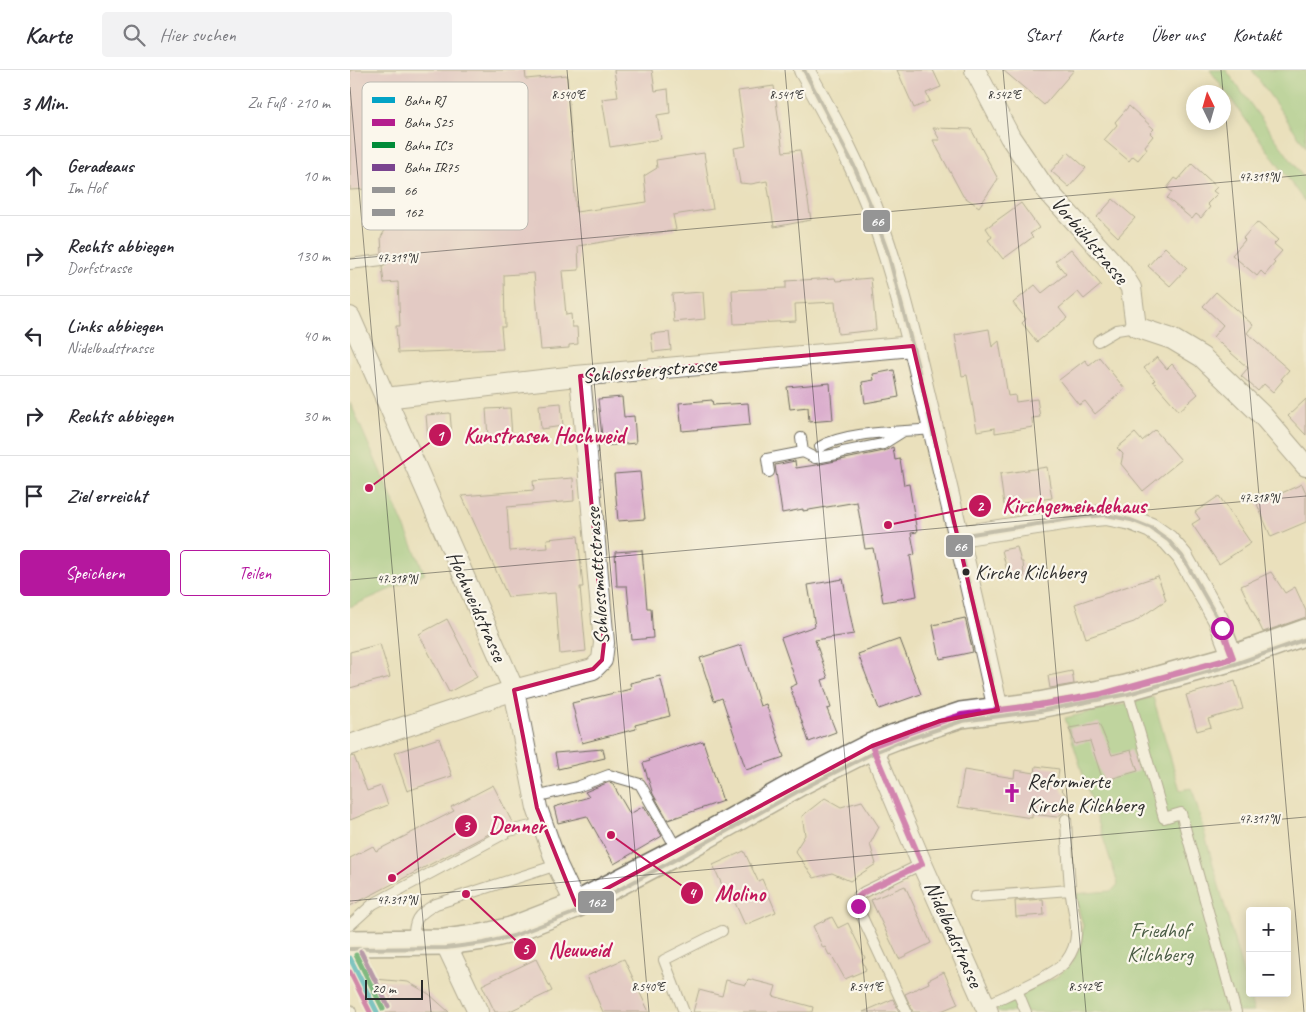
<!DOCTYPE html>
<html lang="de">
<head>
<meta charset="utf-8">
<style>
	body { margin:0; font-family:Caveat,sans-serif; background:#f2f2f3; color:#2b2b33 }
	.controls { position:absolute; right:15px; bottom:15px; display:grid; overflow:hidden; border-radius:5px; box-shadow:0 2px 12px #0003 }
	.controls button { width:45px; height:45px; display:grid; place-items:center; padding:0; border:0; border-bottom:1px solid #e1e1e2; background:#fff; color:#2b2b33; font:25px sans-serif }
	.compass { position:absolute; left:836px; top:15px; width:45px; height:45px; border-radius:50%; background:#fff; box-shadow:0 2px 12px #0003; rotate:355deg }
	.scale { position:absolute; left:15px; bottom:12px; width:58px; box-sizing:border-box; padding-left:5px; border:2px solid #2b2b2b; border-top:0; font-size:14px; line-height:18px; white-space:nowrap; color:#2b2b2b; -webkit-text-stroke:4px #fbf7ec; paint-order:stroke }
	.stop { position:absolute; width:15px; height:15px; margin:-11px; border:4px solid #b5179e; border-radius:50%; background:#fff }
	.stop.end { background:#b5179e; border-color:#fff; box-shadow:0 1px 5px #0008 }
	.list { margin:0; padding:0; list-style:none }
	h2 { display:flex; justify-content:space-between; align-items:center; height:65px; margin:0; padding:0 20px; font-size:21px }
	h2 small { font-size:16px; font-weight:400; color:#7c7c81 }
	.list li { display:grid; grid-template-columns:32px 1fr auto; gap:15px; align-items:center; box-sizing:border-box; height:80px; padding:0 20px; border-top:1px solid #e1e1e2 }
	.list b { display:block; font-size:19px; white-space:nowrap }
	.list p { margin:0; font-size:16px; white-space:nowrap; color:#7c7c81 }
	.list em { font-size:16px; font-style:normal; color:#7c7c81 }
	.actions { display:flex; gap:10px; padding:15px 20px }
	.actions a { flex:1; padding:11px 0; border:1px solid #b5179e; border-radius:5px; text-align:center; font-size:18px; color:#b5179e }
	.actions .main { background:#b5179e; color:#fff }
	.icon { flex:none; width:28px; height:28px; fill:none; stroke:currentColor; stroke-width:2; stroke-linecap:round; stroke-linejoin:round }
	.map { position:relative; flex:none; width:956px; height:942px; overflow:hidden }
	header { display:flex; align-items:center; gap:30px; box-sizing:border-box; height:70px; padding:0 25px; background:#fff; border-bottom:1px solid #e1e1e2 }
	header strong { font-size:24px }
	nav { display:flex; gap:28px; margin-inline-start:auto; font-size:18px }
	.search { width:350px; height:45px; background:#f2f2f3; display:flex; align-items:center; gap:12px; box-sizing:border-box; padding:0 18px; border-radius:5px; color:#7c7c81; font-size:19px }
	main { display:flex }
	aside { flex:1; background:#fff }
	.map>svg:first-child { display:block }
	.green { fill:#8cc67a; stroke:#5c7852 }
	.building { fill:#dbafce; fill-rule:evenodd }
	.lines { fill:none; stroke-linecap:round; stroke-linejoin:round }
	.service-casing { stroke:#6e6a5e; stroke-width:12 }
	.minor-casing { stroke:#6e6a5e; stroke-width:22 }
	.tertiary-casing { stroke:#6e6a5e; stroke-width:28 }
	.service { stroke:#fff; stroke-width:10 }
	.minor { stroke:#fff; stroke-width:20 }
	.tertiary { stroke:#fff; stroke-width:25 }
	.bus-1-casing { stroke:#fbf7ec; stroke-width:8 }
	.bus-2-casing { stroke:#fbf7ec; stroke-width:8 }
	.bus-1 { stroke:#959595; stroke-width:4 }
	.bus-2 { stroke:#959595; stroke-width:4 }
	.rail-1-casing { stroke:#fbf7ec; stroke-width:9 }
	.rail-2-casing { stroke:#fbf7ec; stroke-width:9 }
	.rail-3-casing { stroke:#fbf7ec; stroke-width:9 }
	.rail-4-casing { stroke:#fbf7ec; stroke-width:9 }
	.rail-1 { stroke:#02a3c6; stroke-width:5 }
	.rail-2 { stroke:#b41e8e; stroke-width:5 }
	.rail-3 { stroke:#008b39; stroke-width:5 }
	.rail-4 { stroke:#7a448f; stroke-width:5 }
	.route { stroke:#b5179e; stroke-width:6 }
	.marked { fill:none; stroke:#c2185b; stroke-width:4; stroke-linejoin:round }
	.ticks { fill:none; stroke:#2b2b2b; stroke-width:1; stroke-opacity:0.45 }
	.bus-dot { fill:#2b2b2b; stroke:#fbf7ec; stroke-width:2 }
	.labels { text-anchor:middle; stroke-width:4.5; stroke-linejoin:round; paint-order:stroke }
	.bus-label { font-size:20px; fill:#2b2b2b; stroke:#fbf7ec; text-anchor:start }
	.street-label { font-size:21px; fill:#2b2b2b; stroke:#fbf7ec }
	.poi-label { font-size:21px; fill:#2b2b2b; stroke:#fbf7ec; text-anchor:start }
	.park-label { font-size:21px; fill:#485a43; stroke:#fbf7ec }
	.key { fill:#fbf7ec; stroke:#bdbab2; stroke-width:1 }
	.key-label { font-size:14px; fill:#2b2b2b }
	.ticks-label { font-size:12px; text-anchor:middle; fill:#2b2b2b; stroke:#fbf7ec; stroke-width:4.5; stroke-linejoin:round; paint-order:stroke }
	.leader { fill:none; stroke:#c2185b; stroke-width:2 }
	.callout-dot { fill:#c2185b; stroke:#fbf7ec; stroke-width:2 }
	.mark-label { font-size:15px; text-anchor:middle; font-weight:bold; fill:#fff }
	.callout-label { font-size:22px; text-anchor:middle; font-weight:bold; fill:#c2185b; stroke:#fbf7ec; stroke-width:4.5; stroke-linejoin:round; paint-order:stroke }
	.line-badge { stroke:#fbf7ec; stroke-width:2 }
	.badge-label { font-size:14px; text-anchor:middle; font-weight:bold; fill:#fff }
</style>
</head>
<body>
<header>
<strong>Karte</strong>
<div class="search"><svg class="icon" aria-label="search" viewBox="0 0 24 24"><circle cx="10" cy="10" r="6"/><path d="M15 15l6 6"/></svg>Hier suchen</div>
<nav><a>Start</a><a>Karte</a><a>Über uns</a><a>Kontakt</a></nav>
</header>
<main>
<aside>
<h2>3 Min.<small>Zu Fuß · 210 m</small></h2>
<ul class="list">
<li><svg class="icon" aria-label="ahead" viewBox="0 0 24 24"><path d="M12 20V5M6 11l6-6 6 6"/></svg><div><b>Geradeaus</b><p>Im Hof</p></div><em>10 m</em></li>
<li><svg class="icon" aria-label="right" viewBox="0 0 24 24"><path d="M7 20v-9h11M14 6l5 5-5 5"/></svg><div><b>Rechts abbiegen</b><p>Dorfstrasse</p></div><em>130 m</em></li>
<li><svg class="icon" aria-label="left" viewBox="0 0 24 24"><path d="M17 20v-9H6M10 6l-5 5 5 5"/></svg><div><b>Links abbiegen</b><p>Nidelbadstrasse</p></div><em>40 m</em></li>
<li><svg class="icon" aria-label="right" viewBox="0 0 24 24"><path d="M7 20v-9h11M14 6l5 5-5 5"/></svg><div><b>Rechts abbiegen</b></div><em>30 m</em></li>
<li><svg class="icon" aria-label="arrive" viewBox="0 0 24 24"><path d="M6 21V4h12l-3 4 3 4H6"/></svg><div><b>Ziel erreicht</b></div></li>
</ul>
<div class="actions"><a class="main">Speichern</a><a>Teilen</a></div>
</aside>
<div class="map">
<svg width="956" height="942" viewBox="0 0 956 942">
	<rect width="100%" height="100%" fill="#fbf7ec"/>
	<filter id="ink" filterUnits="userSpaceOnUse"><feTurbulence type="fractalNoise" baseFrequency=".02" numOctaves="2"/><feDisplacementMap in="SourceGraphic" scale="10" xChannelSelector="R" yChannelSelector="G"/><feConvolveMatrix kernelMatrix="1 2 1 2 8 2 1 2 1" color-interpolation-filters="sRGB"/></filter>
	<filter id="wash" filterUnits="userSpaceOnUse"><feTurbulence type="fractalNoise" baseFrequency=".0096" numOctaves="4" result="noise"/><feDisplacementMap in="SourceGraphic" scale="20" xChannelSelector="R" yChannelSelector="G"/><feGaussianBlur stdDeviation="1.12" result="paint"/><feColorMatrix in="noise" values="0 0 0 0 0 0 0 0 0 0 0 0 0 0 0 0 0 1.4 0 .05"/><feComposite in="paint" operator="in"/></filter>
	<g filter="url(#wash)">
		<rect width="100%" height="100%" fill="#eae0bc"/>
		<path class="green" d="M860 0H876L956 111V130L954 131Z
			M902 0H956V77Z
			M0 332 75 504 0 537Z
			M803 627 830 720 842 718 904 942H647L646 937 706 907 722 893 730 876 733 855 724 824 761 821 764 819 768 814 715 648Z"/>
		<g id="blocks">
			<path class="building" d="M0 0H175L176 9 217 5 226 142 297 132 294 106 307 98 306 90 354 83 363 139 323 145 326 160 228 176 229 200 212 201 216 245 221 244 222 257H227L228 274 219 275V278L191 280 184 203 154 205 155 257H151L153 279 48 283 46 256H50L48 212 34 213 32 197 36 195 39 190 37 186 32 183 31 167 40 152 38 118 0 120ZM67 92H116L124 141 60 145 59 101 67 100Z
				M264 0H302L305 21 318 19 320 43 307 45 311 69 260 77 252 29 268 27Z
				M547 0H583L591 17 576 23 580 31 564 38Z
				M653 0H724L694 35Z
				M424 16 433 82 450 80 461 150 424 157 417 111 401 114 390 113 384 78 396 76 388 21Z
				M779 36 804 59 800 63 803 66 795 76 797 79 788 90 783 86 779 91 754 70 767 55 765 52Z
				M583 58 621 59 648 109 629 137 613 126 583 70H590Z
				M718 82 736 98 719 117 701 101Z
				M842 94 867 117 863 121 867 124 857 134 860 137 851 148 846 144 842 149 817 128 822 122 817 118 825 108 828 110Z
				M763 129 785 148 768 167 747 147Z
				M671 133 689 158 680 164 683 167 653 189 638 170 642 167 636 158Z
				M907 152 928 170 924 174 932 181 923 191 925 193 915 205 911 201 907 206 882 185 895 170 893 168Z
				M815 177 837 198 820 216 798 196Z
				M721 179 751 215 734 229 728 222 709 238 717 248 687 272 672 253 676 249 663 233 685 215 692 223 716 204 705 191Z
				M485 208 486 211 521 208 526 260 488 264 485 232 445 234 446 251 384 254 382 220 436 218V211Z
				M353 222 355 249 324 252 322 224Z
				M866 222 903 255 897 263 939 300 931 309 933 310 923 322 914 314 908 321 891 306 898 298 863 267 873 255 853 236Z
				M639 259 642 277 649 271 658 326 665 325 666 332 687 329 690 347 682 348 683 357 645 363V358L627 361 619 316 617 305 612 306 605 265Z
				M319 262 321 280 303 282 301 264Z
				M749 287 775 319 745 344 735 331 729 335 709 310 735 290 739 295Z
				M807 287 817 299 822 294 848 324 829 341 803 311 805 310 794 298Z
				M544 300 549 327 515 333 512 312 524 310 523 304Z
				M480 313 483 350 459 352 458 337 440 339 437 317Z
				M272 327 274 347 284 346 286 373 253 376 248 329Z
				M956 329V365L938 346Z
				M362 330 363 335 398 333 400 355 332 361 329 333Z
				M211 333 213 356 191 359 189 335Z
				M160 338 162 366 138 367 136 339Z
				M100 343 102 366 78 368 76 345Z
				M805 360 831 390 793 421 771 394 773 384 767 378 785 363 792 371Z
				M543 377 545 390 550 389 554 415 559 414 567 462 561 463 565 485 560 486 567 526 533 532 523 478 515 479 507 432 453 441V439L432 443 425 395 445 391 446 398 466 395 534 381Z
				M697 397 702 428 654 435 650 404Z
				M290 402 295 449 268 451 264 404Z
				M223 408 224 431 157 437 160 481 198 478 197 469 228 466 233 517H230L236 581 210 584 205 523 158 527 112 426 184 420 183 411Z
				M952 414 956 423V452L921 467 907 434Z
				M869 426 901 473 869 494 842 454 850 449 845 442Z
				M667 477 671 492H673L674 506 659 510 652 480Z
				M292 480 297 538H301L303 568 282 570 277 516H267L265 482Z
				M921 502 935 523 945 517 956 541V547L913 562 891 516Z
				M808 506 816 530 784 552 736 568 725 534Z
				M493 509 504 564 465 570 478 608 472 610 481 638 477 639 486 662 459 672 440 617 447 614 431 568 465 556 458 515Z
				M615 548 623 582 590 589 583 555Z
				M97 549 127 607 99 622 69 564Z
				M550 569 571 624 529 639 508 584Z
				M30 574 40 607 0 618V582Z
				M391 575 410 636 416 634 434 687 396 700 372 628 364 631 350 588Z
				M722 601 724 614 700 618 698 606Z
				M310 606 320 646 285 655 286 659 232 673 222 633 281 619 280 613Z
				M885 611 893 639 858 649 861 657 847 661 836 625Z
				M749 653 762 685 781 680 788 701 753 711 740 671 725 674 719 658Z
				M89 668 102 706 57 721 44 683Z
				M353 671 373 731 318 750 303 724 293 693 300 691 299 689Z
				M253 679 255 688 208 699 205 683Z
				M4 686 17 721 31 716 38 735 0 750V687Z
				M686 696 709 699 707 713 718 728 716 740 707 747 682 744V748L608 737 614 700 664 708 665 700 685 703Z
				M259 712 262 713 280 744 294 736 312 766 264 794 237 746 208 753 204 737 239 727 235 722Z
				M143 715 162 752 0 836V788L23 776 26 781 104 741 101 737Z
				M475 728 491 737 512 731 529 757 520 774 526 794 500 811 482 803 464 808 445 781 455 765 452 746Z
				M394 781 408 811 412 809 426 842 395 855 382 826 378 828 363 795Z
				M555 816 581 873 549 889 521 830Z
				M693 829 694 845 666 847 665 831Z
				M482 847 488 858 498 853 515 888 512 890 516 900 495 909 481 884 479 885 475 877 473 878 463 856Z
				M186 889 202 921 158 942H145L132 915Z
				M274 889 290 923 299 942H253L237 906Z
				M594 902 608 934 589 942H563L555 924 579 913 578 910Z
				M25 909 58 912 79 924 99 942H28L17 919Z
				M398 909 426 916 423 926 463 937 462 942H343L349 920 372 926 376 910 396 915Z
				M543 929 549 942H513Z"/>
		</g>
	</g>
	<g filter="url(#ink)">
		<use href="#blocks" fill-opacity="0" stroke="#6e6a5e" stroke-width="1"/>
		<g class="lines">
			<g class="service-casing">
				<path id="service" d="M0 194 32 190
					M748 271 767 260 786 257
					M451 368 453 382
					M470 377C497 361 551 362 583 359
					M419 402 417 389 453 382 465 388 487 384 493 382 533 374 552 362
					M777 619 814 748 831 743 886 942
					M185 727 227 717 259 705 290 714 328 781
					M625 827 720 820
					M0 855 23 834 159 761 181 756 191 751
					M63 872C64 850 66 845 86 834L207 795
					M667 920 676 942
					M636 935C654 926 706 905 716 891 735 866 722 844 720 817 718 795 717 771 716 749
					M0 940 1 942
					M556 941 507 836V827L514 822 572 794
					M334 942 314 890 372 861"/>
			</g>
			<g class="minor-casing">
				<path id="minor" d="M454 0C482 50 510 102 529 156 554 228 569 302 587 375 608 463 629 551 648 640
					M625 0 660 67 694 117 771 202 781 218 786 257 822 269 852 287 913 346 956 396
					M0 247 164 620 187 738 207 795 226 835
					M35 328 226 306 563 276
					M609 466 733 447 756 445 781 450 801 458 818 470 832 486 868 549 883 588
					M0 675 164 620 243 599 252 590 254 573 230 306
					M522 676 572 794 638 942
					M95 872 128 942"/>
			</g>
			<g class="tertiary-casing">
				<path id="tertiary" d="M0 873 95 872 133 867 161 860 226 835 329 781 451 712 522 676 545 667 611 645 689 635 776 618 883 588 956 562"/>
			</g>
			<use href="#service" class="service"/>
			<use href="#minor" class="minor"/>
			<use href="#tertiary" class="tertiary"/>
			<g class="bus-1-casing">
				<path id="bus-1" d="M454 0 504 96 521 136 538 183 567 293 648 640
					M609 466 733 447 756 445 781 450 801 458 818 470 832 486 868 549 883 588
					M648 640 752 624 883 588"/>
			</g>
			<g class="bus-2-casing">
				<path id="bus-2" d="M0 879 96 878 134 873 163 866 229 841 332 786 454 718 525 682 547 673 612 651 690 641 778 624 885 594 956 569"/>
			</g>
			<use href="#bus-1" class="bus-1"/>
			<use href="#bus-2" class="bus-2"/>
			<g class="rail-1-casing">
				<path id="rail-1" d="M0 888 27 942"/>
			</g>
			<g class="rail-2-casing">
				<path id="rail-2" d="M0 902 20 942"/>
			</g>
			<g class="rail-3-casing">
				<path id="rail-3" d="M6 885 33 939"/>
			</g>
			<g class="rail-4-casing">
				<path id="rail-4" d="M11 882 38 936"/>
			</g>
			<use href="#rail-1" class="rail-1"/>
			<use href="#rail-2" class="rail-2"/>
			<use href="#rail-3" class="rail-3"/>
			<use href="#rail-4" class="rail-4"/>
		</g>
	</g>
	<g class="lines" filter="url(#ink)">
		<path class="route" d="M508 836 507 828 514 822 572 794 522 676 571 658 611 645 689 635 752 624 883 588 872 558"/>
	</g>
	<path d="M0 0H956V942H0ZM563 276 648 640 590 651 522 676 226 835 187 738 164 620 243 599 252 590 254 573 230 306Z" fill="#eae0bc" fill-opacity=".55" fill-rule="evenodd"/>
	<path class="marked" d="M563 276 648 640 590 651 522 676 226 835 187 738 164 620 243 599 252 590 254 573 230 306Z"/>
	<path class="ticks" d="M217 0 299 942M435 0 517 942M653 0 736 942M871 0 873 22M0 17 81 942M874 24 954 942M0 189 956 105M0 510 956 426M0 831 956 747"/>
	<defs>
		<g id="church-bare" transform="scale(1.5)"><path d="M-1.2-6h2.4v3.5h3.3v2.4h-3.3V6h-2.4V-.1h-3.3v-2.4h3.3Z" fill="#b5179e" stroke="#fbf7ec" stroke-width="2.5" paint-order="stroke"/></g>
	</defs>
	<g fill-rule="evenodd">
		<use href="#church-bare" x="662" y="723"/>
	</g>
	<circle class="bus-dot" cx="616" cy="502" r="4.5"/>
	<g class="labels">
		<g class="bus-label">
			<text x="625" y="509">Kirche Kilchberg</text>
		</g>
		<g class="street-label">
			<text transform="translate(740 170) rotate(50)" y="7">Vorbühlstrasse</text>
			<text transform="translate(299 300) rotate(-5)" y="7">Schlossbergstrasse</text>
			<text transform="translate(247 506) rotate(-94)" y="7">Schlossmattstrasse</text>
			<text transform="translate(127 536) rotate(66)" y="7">Hochweidstrasse</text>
			<text transform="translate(604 864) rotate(66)" y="7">Nidelbadstrasse</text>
		</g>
		<g class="poi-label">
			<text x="677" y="718">Reformierte<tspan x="677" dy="24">Kirche Kilchberg</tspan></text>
		</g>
		<g class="park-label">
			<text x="810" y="867">Friedhof<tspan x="810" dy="24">Kilchberg</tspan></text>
		</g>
	</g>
	<rect x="12" y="12" width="166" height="148" rx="8" class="key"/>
	<rect x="22" y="27" width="23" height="6" fill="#02a3c6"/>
	<rect x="22" y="49" width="23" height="7" fill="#b41e8e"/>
	<rect x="22" y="72" width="23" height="6" fill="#008b39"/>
	<rect x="22" y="94" width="23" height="7" fill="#7a448f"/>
	<rect x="22" y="117" width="23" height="6" fill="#959595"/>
	<rect x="22" y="139" width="23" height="7" fill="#959595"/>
	<g class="key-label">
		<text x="54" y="35">Bahn RJ</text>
		<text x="54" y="57">Bahn S25</text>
		<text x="54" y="80">Bahn IC3</text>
		<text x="54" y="102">Bahn IR75</text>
		<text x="54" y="125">66</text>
		<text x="54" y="147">162</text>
	</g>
	<g class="ticks-label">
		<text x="218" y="29">8.540°E</text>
		<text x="436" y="29">8.541°E</text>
		<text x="654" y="29">8.542°E</text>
		<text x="909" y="111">47.319°N</text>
		<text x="47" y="192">47.319°N</text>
		<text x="909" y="432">47.318°N</text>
		<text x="47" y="513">47.318°N</text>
		<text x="909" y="753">47.317°N</text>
		<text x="47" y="834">47.317°N</text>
		<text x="298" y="921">8.540°E</text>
		<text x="516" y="921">8.541°E</text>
		<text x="735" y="921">8.542°E</text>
	</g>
	<path class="leader" d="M19 418L90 365M538 455L630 436M42 808L116 756M261 765L342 823M116 824L175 879"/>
	<g class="callout-dot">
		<circle cx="19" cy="418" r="5"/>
		<circle cx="538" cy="455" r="5"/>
		<circle cx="42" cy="808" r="5"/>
		<circle cx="261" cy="765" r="5"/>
		<circle cx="116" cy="824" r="5"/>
		<circle cx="90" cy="365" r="12"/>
		<circle cx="630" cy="436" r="12"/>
		<circle cx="116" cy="756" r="12"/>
		<circle cx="342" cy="823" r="12"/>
		<circle cx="175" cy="879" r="12"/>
	</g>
	<g class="mark-label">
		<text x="90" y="371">1</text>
		<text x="630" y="441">2</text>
		<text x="116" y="761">3</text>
		<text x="342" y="828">4</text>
		<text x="175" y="884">5</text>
	</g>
	<g class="callout-label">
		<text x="194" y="373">Kunstrasen Hochweid</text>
		<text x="724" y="443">Kirchgemeindehaus</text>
		<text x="167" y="763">Denner</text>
		<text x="390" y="831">Molino</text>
		<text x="229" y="887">Neuweid</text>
	</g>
	<g class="line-badge">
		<rect x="512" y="139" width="29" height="24" rx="5" fill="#959595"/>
		<rect x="595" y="464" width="29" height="24" rx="5" fill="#959595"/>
		<rect x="227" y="820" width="38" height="24" rx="5" fill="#959595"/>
	</g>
	<g class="badge-label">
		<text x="527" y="156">66</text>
		<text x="610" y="481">66</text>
		<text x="246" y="837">162</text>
	</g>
</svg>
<div class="controls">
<button>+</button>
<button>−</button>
</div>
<svg class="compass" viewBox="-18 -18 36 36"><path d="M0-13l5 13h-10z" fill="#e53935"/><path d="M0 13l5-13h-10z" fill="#7c7c81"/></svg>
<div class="scale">20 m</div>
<div class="stop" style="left:872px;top:558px"></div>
<div class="stop end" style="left:508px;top:836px"></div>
</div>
</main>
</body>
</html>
